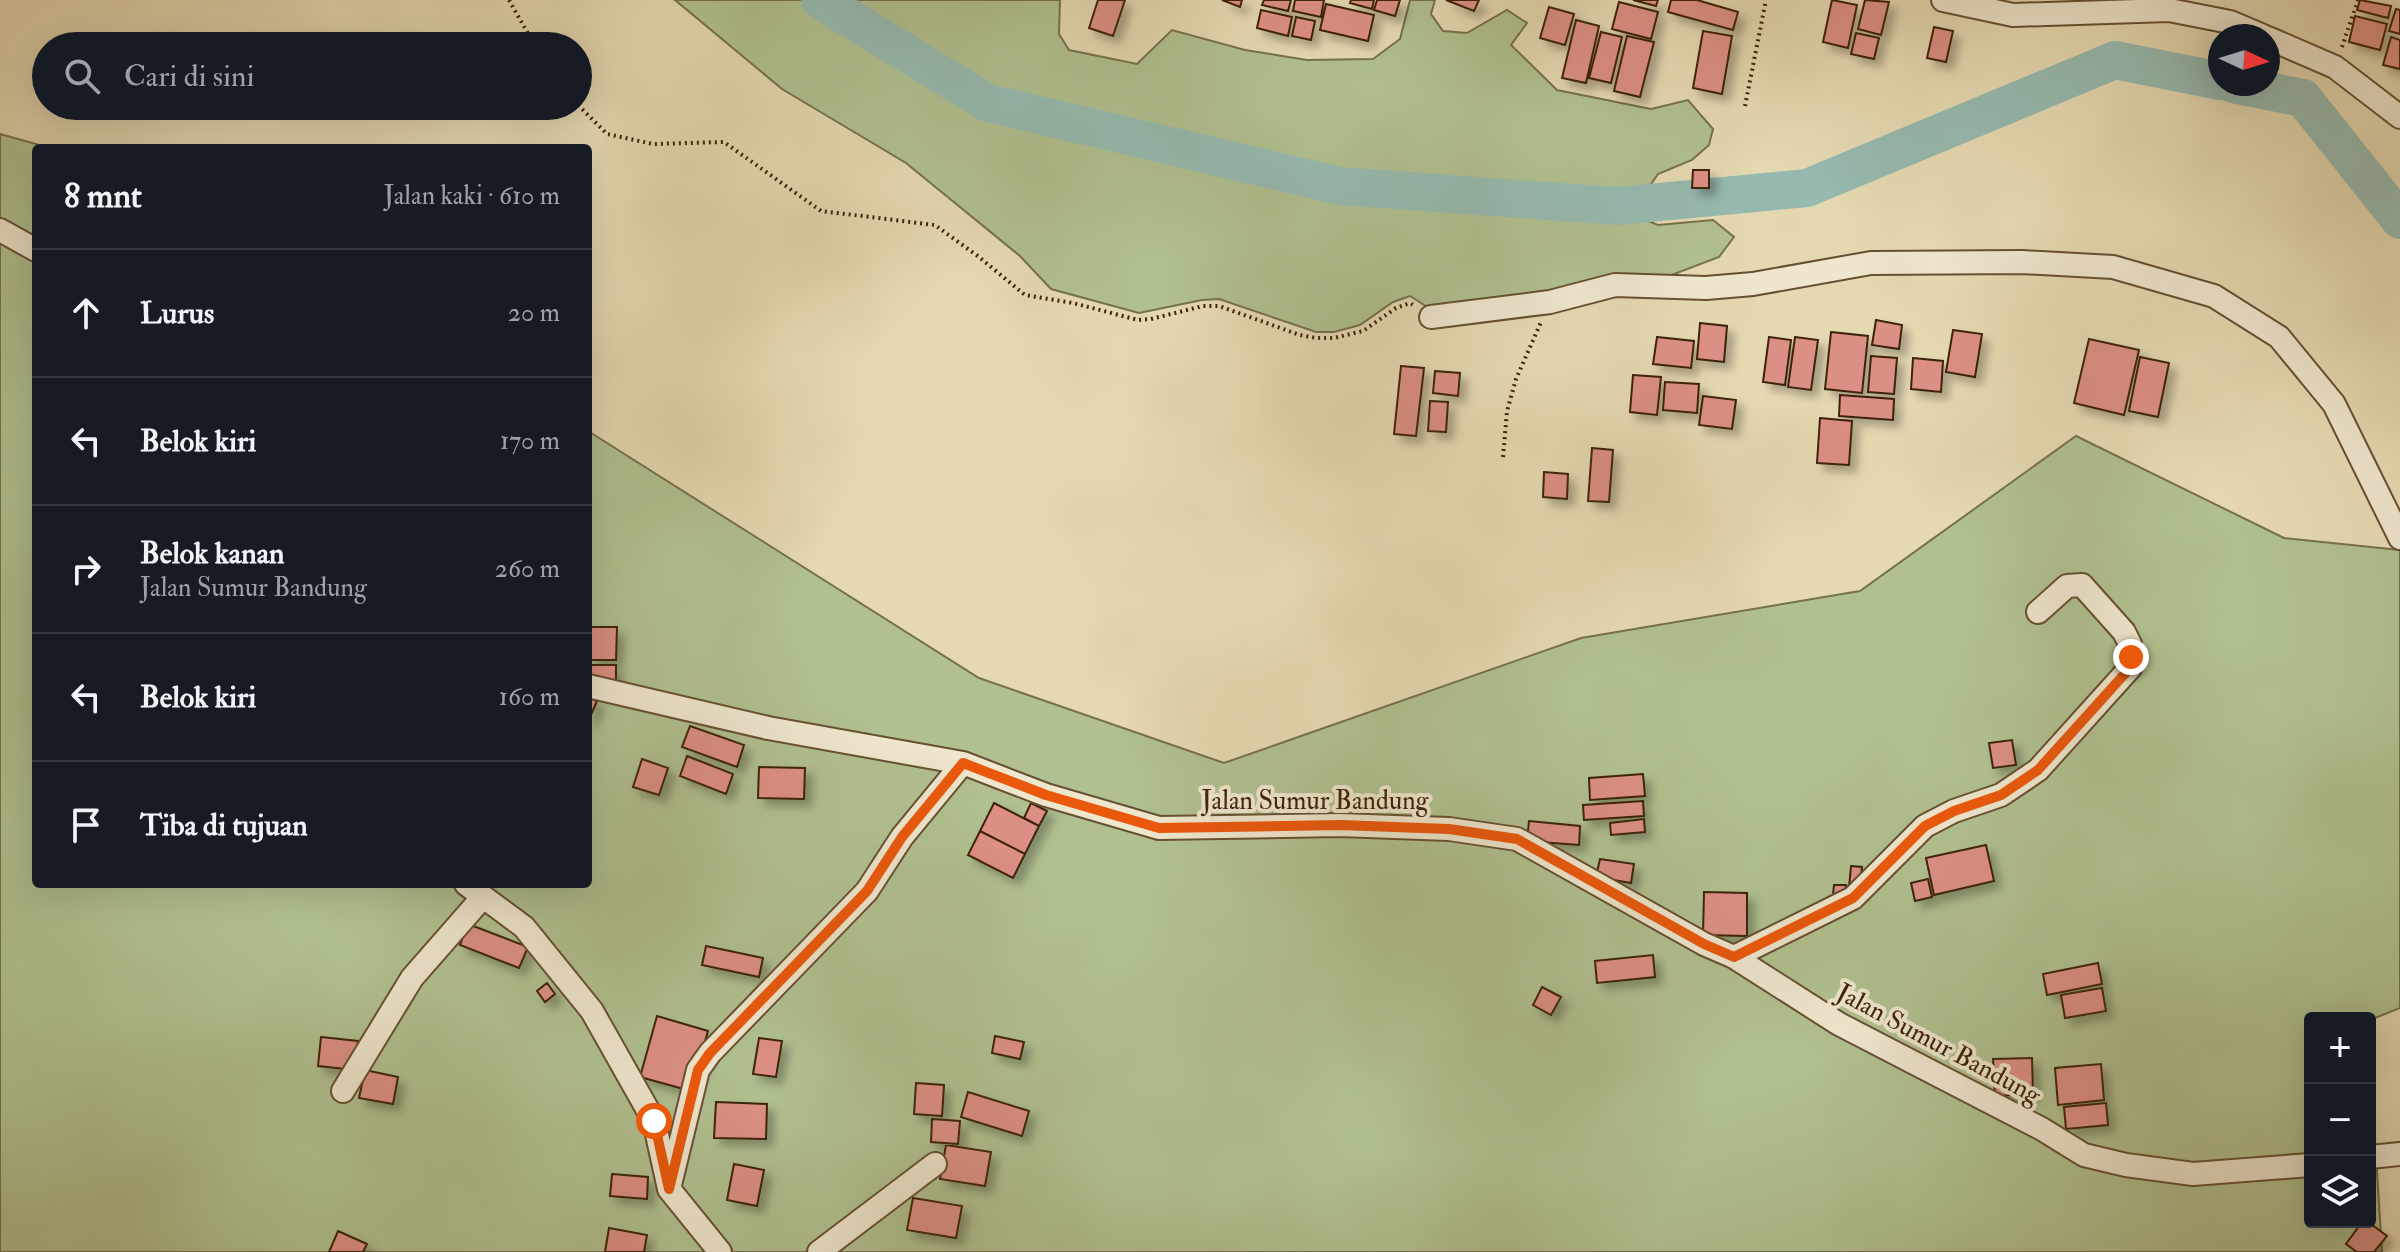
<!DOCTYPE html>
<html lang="id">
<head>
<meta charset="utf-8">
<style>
	body { margin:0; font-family:"IM FELL Double Pica",serif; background:#242831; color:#f1f3f6 }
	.controls { position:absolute; right:24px; bottom:24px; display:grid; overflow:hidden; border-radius:8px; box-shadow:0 8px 32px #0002 }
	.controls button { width:72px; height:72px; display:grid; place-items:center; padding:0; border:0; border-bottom:2px solid #363941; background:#171b24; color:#f1f3f6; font:40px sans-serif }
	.compass { position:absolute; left:2208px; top:24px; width:72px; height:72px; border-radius:50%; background:#171b24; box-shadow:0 8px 32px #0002; rotate:94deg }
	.stop { position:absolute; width:24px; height:24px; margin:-18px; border:6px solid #ea580c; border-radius:50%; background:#fff }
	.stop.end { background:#ea580c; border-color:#fff; box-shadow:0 2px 8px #0008 }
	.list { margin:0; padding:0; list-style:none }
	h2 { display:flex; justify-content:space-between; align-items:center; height:104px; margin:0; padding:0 32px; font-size:34px }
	h2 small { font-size:26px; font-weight:400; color:#9ea1a6 }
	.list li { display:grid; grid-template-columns:52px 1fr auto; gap:24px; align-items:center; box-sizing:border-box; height:128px; padding:0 32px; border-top:2px solid #363941 }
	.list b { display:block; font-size:30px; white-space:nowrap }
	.list p { margin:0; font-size:26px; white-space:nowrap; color:#9ea1a6 }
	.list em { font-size:26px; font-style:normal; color:#9ea1a6 }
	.icon { flex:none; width:44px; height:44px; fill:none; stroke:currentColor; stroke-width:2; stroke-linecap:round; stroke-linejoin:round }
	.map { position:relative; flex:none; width:2400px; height:1252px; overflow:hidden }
	.search { position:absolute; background:#171b24; box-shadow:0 8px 32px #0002; left:32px; top:32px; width:560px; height:88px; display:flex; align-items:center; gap:20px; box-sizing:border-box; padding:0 28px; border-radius:44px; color:#9ea1a6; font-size:30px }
	.panel { position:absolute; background:#171b24; box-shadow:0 8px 32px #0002; left:32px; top:144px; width:560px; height:744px; border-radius:8px }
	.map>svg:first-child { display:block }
	.green { fill:#b0c090; stroke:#76714c; stroke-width:2 }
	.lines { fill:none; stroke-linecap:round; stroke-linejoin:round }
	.river { stroke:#96baaf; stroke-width:38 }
	.building { fill:#dc8f84; stroke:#3d2208; stroke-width:2; filter:url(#shadow) }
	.minor-casing { stroke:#675032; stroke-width:26 }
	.path { stroke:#3d2208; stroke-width:4; stroke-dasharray:2 4; stroke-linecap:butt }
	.minor { stroke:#eee6cd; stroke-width:22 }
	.route { stroke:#ea580c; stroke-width:10 }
	.labels { text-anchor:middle; stroke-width:8; stroke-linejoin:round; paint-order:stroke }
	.street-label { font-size:26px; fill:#3d2208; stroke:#eee6cd }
</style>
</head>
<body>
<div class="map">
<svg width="2400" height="1252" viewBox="0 0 2400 1252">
	<defs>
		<filter id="shadow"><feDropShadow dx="7" dy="7" stdDeviation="4" flood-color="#0004"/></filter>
	</defs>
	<rect width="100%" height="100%" fill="#e5d9b2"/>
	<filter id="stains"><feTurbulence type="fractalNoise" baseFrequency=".0025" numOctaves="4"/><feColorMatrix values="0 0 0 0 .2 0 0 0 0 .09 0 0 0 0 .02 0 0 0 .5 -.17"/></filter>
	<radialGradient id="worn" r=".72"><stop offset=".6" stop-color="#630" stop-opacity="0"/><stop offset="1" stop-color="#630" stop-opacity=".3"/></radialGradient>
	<path class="green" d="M675 0H1060L1059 34 1069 50 1137 64 1172 30 1245 50 1307 60 1373 59 1400 39 1410 0H1435L1431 14 1443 31 1467 33 1507 10 1527 23 1511 45 1557 90 1651 109 1688 100 1713 129 1709 145 1692 160 1658 174 1645 193 1638 217 1658 225 1713 220 1734 237 1719 257 1669 276 1432 310 1410 296 1393 302 1360 325 1334 332H1316L1219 299 1202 300 1139 313 1051 289 1020 256 906 163 782 89Z
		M0 134 50 148H36V884H588V431L979 678 1224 763 1581 638 1860 591 2076 436 2284 538 2400 550V1008L2370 1020 2310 1018V1222H2370V1058L2382 1252H0Z"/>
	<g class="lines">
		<path class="river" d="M820 0 988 103 1340 186 1617 206 1807 188 2115 60 2220 81
			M2233 84 2303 98 2400 220"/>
	</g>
	<path class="building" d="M1098 0H1125L1113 36 1089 28Z
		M1222 0H1242L1240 7Z
		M1264 0H1291L1288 11 1262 5Z
		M1295 0H1324L1321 17 1293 11Z
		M1351 0H1374L1372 9 1350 3Z
		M1377 0H1400L1395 16 1374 10Z
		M1446 0H1479L1474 11Z
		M1633 0H1658L1656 6Z
		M1671 0H1697L1738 12 1733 30 1668 12Z
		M1832 0 1857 5 1848 48 1823 42Z
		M1865 0 1889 2 1881 35 1858 29Z
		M2360 0 2391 6 2388 18 2357 10Z
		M1619 2 1658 12 1651 39 1612 29Z
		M1326 4 1374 15 1368 41 1320 30Z
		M1549 7 1574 14 1565 45 1540 38Z
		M2396 9 2400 10V34L2389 31Z
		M1261 10 1292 17 1288 36 1257 28Z
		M2355 16 2387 24 2380 50 2349 42Z
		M1296 17 1315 21 1311 40 1292 36Z
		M1576 20 1599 26 1586 83 1562 78Z
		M1934 27 1953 31 1946 62 1927 58Z
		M1703 31 1732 36 1722 94 1693 88Z
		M1601 32 1622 37 1611 83 1589 78Z
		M1856 33 1879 38 1874 59 1851 54Z
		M1627 36 1654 42 1640 97 1614 91Z
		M2391 37 2400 40V69L2383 65Z
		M1693 170H1709V188H1692Z
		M1876 320 1902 325 1899 349 1872 345Z
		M1700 323 1727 326 1724 362 1697 359Z
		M1953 330 1982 334 1975 377 1946 372Z
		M1831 332 1868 336 1862 393 1825 389Z
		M1657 337 1694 341 1691 368 1653 364Z
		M1769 337 1791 340 1785 385 1763 382Z
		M1795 337 1818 340 1811 390 1788 387Z
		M2089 339 2139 350 2124 415 2074 403Z
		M1871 356 1897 358 1894 394 1868 392Z
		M2140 357 2169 363 2158 417 2129 411Z
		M1913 358 1943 361 1941 392 1911 389Z
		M1401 366 1424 368 1416 436 1394 434Z
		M1435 371 1460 373 1458 396 1433 393Z
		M1633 375 1661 377 1657 415 1630 412Z
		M1665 382 1699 384 1697 413 1663 410Z
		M1840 395 1894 399 1893 420 1839 416Z
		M1703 396 1736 400 1732 429 1699 425Z
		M1430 401 1448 402 1446 432 1428 431Z
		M1820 418 1852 421 1849 465 1817 463Z
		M1592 448 1613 450 1609 502 1588 501Z
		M1544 472 1568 474 1567 499 1543 497Z
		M590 627H617L616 660H590Z
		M588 665H616V681H588Z
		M588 697 597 701 588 722Z
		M690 726 744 745 737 767 682 747Z
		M2012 740 2016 765 1993 768 1989 743Z
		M687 756 733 774 726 794 680 776Z
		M642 759 668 768 659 795 633 787Z
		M759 767 805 768 804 799 758 798Z
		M1643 774 1645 796 1590 800 1589 778Z
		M1643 801 1644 816 1584 820 1583 805Z
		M994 803 1039 826 1025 854 980 831Z
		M1031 803 1047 811 1039 826 1024 818Z
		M1644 819 1645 832 1611 835 1610 823Z
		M1529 821 1580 826 1579 845 1527 841Z
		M980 831 1025 854 1013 878 968 855Z
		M1986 845 1994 881 1934 895 1926 858Z
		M1600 859 1634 864 1631 883 1596 877Z
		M1851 866 1862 867 1860 890 1849 888Z
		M1928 879 1932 897 1915 901 1911 883Z
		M1834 885H1846L1845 896 1833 895Z
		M1704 892 1747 893V936L1703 935Z
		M468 924 528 947 519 968 460 945Z
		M706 946 763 958 759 977 702 965Z
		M1653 955 1655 977 1597 983 1595 961Z
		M2098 963 2102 984 2047 995 2043 974Z
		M547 983 555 994 545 1002 537 991Z
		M1542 987 1561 997 1551 1015 1533 1005Z
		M2102 988 2106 1011 2065 1018 2061 995Z
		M657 1016 708 1031 691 1091 640 1077Z
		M995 1036 1024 1042 1020 1059 992 1053Z
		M321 1037 358 1041 355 1070 318 1066Z
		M759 1038 782 1041 776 1077 753 1074Z
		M2032 1058 2033 1094 1995 1096 1993 1059Z
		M2101 1064 2104 1100 2058 1105 2055 1068Z
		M365 1070 398 1077 393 1104 359 1098Z
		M916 1083 944 1085 942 1116 914 1114Z
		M968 1092 1029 1111 1022 1136 961 1117Z
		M716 1102 767 1104 766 1139 714 1138Z
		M2106 1103 2108 1125 2066 1129 2064 1107Z
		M932 1119 960 1121 958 1144 931 1142Z
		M946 1145 991 1152 985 1186 940 1179Z
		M734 1164 764 1170 757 1206 727 1200Z
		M612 1174 648 1177 647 1199 610 1196Z
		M913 1198 962 1206 956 1238 907 1230Z
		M2362 1222H2368L2387 1236 2374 1252H2357L2346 1244Z
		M609 1228 647 1235 644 1252H605Z
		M338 1231 367 1244 363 1252H329Z"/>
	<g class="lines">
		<g class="minor-casing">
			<path id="minor" d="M1943 0 2013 15 2169 10 2230 22 2263 36
				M2268 38 2335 67 2400 117
				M0 230 36 250
				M1431 317 1550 302 1615 285 1706 288 1753 284 1871 263 2022 262 2113 267 2214 296 2279 337 2334 404 2400 538
				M588 686 768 728 963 763 1046 795 1159 828 1340 825 1449 829 1517 839 1704 944 1734 957 1839 1024 2042 1129 2084 1155 2126 1165 2193 1174 2310 1165
				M466 884 524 927 592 1011 654 1121 669 1189 720 1252
				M1734 957 1853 898 1925 826 1954 811 2001 795 2038 770 2130 668V644L2124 632 2082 585 2067 586 2038 612
				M343 1091 412 978 482 898
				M2370 1157 2400 1154
				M669 1189 698 1070 710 1053 867 891 902 837 963 763
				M819 1252 935 1164"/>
		</g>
		<path class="path" d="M509 0 535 46
			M2342 47 2358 0
			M578 105 607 134 653 144 724 142 821 211 935 225 979 257 1025 295 1073 303 1138 320 1151 319 1203 306H1219L1300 335 1316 338H1334L1363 331 1396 308 1410 303 1415 306
			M1745 106 1766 0
			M1503 457 1507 411 1516 379 1541 322"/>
		<use href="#minor" class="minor"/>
	</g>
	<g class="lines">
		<path class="route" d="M654 1121 669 1189 698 1070 710 1053 867 891 902 837 963 763 1046 795 1159 828 1340 825 1449 829 1517 839 1704 944 1734 957 1853 898 1925 826 1954 811 2001 795 2038 770 2130 668 2131 657"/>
	</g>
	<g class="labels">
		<g class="street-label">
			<text x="1315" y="809">Jalan Sumur Bandung</text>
			<text transform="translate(1939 1043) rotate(28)" y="9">Jalan Sumur Bandung</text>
		</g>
	</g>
	<rect width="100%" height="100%" filter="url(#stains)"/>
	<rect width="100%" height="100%" fill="url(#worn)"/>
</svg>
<div class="controls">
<button>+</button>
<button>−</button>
<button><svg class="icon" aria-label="layers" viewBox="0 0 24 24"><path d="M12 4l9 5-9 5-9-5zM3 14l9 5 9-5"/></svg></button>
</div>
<svg class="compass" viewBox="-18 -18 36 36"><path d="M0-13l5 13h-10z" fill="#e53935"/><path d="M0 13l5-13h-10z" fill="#9ea1a6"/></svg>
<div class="stop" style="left:654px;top:1121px"></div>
<div class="stop end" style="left:2131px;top:657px"></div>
<div class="search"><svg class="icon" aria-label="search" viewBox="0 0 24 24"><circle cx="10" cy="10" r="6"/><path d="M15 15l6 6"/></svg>Cari di sini</div>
<section class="panel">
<h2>8 mnt<small>Jalan kaki · 610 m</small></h2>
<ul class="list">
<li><svg class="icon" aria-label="ahead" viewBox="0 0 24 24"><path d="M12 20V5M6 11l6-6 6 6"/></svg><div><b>Lurus</b></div><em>20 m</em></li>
<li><svg class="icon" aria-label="left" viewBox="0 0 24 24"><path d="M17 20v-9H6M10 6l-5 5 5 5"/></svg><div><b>Belok kiri</b></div><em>170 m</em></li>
<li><svg class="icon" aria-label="right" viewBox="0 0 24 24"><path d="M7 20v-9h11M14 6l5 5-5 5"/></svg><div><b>Belok kanan</b><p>Jalan Sumur Bandung</p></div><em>260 m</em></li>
<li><svg class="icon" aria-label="left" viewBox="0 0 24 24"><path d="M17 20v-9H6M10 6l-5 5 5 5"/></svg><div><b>Belok kiri</b></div><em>160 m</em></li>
<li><svg class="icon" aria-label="arrive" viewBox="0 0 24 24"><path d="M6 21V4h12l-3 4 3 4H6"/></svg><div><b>Tiba di tujuan</b></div></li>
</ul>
</section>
</div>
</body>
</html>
